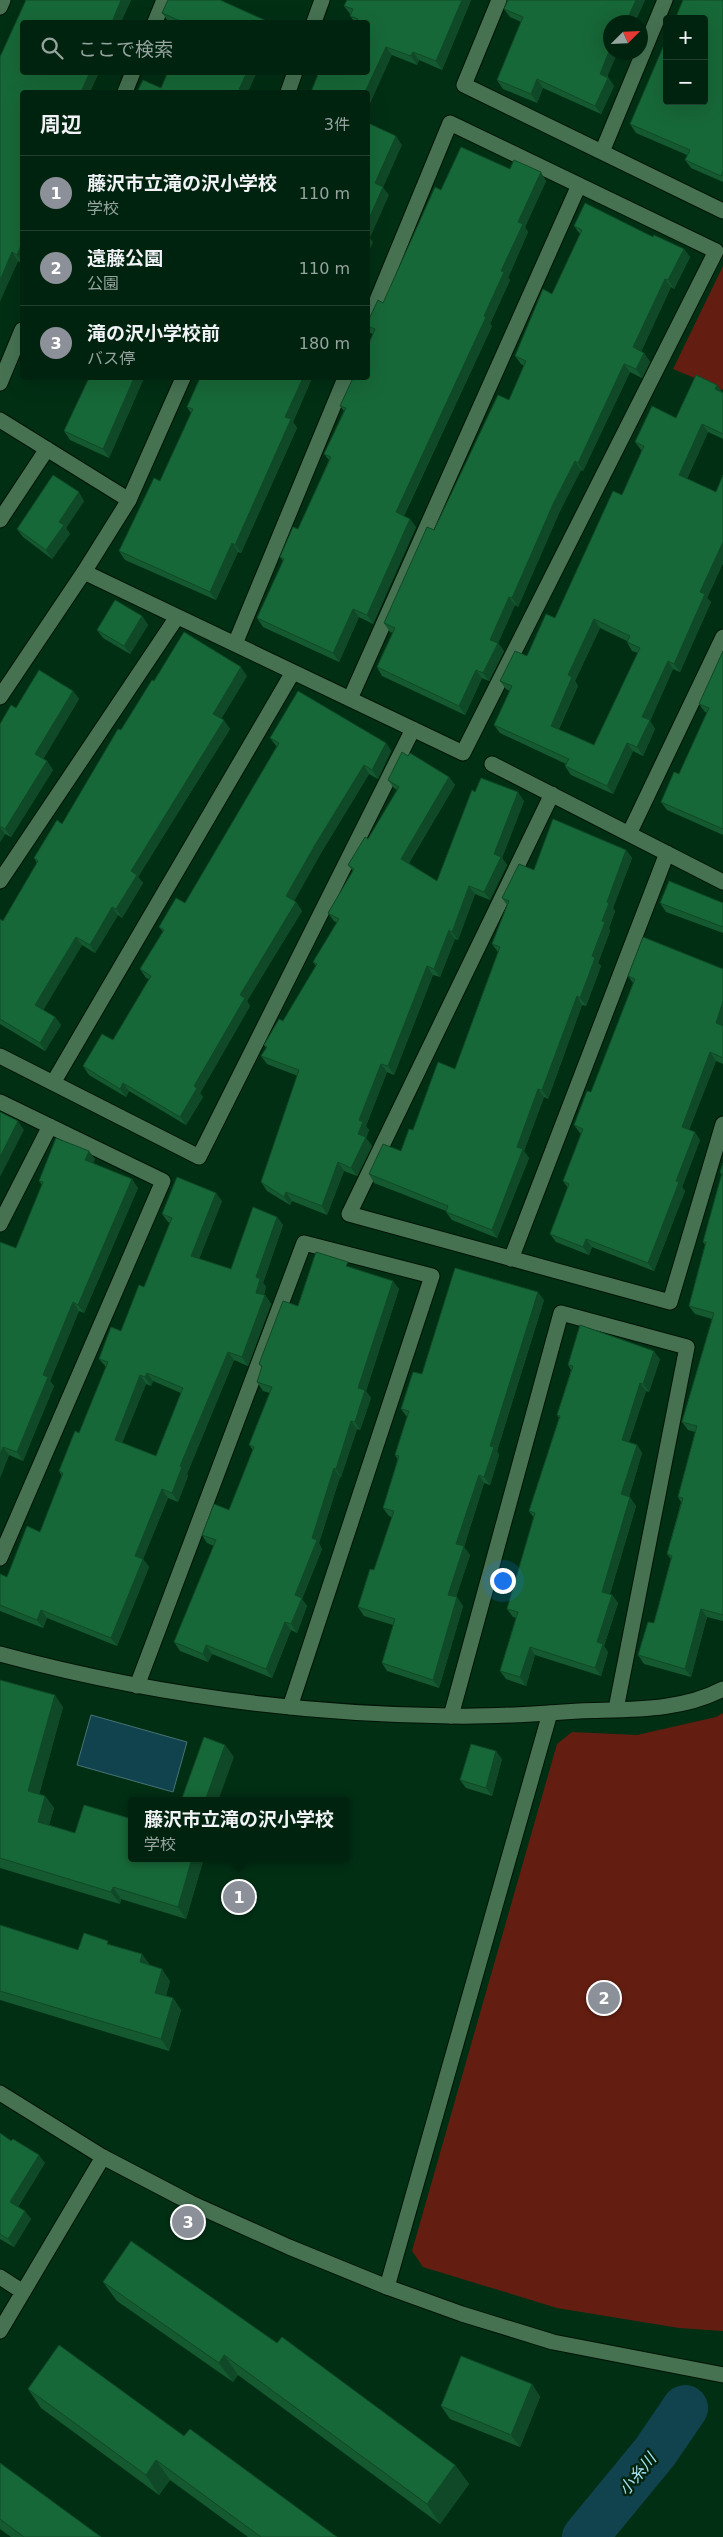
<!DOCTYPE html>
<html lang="ja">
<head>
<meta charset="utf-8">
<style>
	body { margin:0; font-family:"DejaVu Sans","Noto Sans JP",sans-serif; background:#0a2b18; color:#f1f3f6 }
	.controls { position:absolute; right:15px; top:15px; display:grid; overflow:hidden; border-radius:5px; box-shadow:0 5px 20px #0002 }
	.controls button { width:45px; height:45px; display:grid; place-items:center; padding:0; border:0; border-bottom:1px solid #22402f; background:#00230f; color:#f1f3f6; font:25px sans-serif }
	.compass { position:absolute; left:603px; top:15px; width:45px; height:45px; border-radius:50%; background:#00230f; box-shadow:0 5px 20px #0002; rotate:66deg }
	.you { position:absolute; left:502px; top:1580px; width:18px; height:18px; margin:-12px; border:4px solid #fff; border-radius:50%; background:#1a73e8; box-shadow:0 0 0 8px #1a73e833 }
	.badge { display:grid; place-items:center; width:32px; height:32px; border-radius:50%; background:#8c9099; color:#fff; font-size:16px; font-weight:700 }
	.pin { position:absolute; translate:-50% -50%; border:2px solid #fff; box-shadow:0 1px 5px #0006 }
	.popup { position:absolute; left:128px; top:1797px; width:222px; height:65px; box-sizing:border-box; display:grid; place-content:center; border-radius:5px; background:#00230f; filter:drop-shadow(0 1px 4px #0005); font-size:16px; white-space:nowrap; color:#95a49e }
	.popup b { font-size:19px; color:#f1f3f6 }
	.popup::after { content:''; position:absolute; left:50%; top:100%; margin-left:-10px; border:10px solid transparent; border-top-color:#00230f }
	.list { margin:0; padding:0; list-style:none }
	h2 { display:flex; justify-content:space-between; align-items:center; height:65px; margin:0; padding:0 20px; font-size:21px }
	h2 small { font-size:16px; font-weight:400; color:#95a49e }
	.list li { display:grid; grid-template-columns:32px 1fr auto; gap:15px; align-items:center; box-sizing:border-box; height:75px; padding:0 20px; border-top:1px solid #22402f }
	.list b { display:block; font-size:19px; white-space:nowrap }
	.list p { margin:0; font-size:16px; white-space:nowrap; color:#95a49e }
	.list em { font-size:16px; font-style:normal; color:#95a49e }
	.icon { flex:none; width:28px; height:28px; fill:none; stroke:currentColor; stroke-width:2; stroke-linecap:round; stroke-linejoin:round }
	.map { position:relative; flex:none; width:723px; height:2537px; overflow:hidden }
	.search { position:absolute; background:#00230f; box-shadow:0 5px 20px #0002; left:20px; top:20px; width:350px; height:55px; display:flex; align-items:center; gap:12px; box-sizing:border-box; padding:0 18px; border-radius:5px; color:#95a49e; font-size:19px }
	.panel { position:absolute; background:#00230f; box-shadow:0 5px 20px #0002; left:20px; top:90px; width:350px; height:290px; border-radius:5px }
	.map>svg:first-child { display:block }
	.green { fill:#641e11 }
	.water { fill:#10434d; stroke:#487375 }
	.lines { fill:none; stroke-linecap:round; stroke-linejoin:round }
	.river { stroke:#10434d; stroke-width:46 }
	.street-casing { stroke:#011406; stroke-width:17 }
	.secondary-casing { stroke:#011406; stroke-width:17 }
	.street { stroke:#467252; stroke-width:15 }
	.secondary { stroke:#467252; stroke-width:15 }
	.wall { fill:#145930; fill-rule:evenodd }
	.shaded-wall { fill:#104927 }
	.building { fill:#176838; stroke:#104927; fill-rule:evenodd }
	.labels { text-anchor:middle; stroke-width:5; stroke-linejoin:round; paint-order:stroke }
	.water-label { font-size:16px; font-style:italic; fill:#a6e5f3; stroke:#02240f }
</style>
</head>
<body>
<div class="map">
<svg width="723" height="2537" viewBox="0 0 723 2537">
	<rect width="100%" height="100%" fill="#002f14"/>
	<path class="green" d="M723 266V390L673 369Z
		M723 1713V2331L679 2328 557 2308 423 2267 412 2251 557 1744 572 1732 637 1735 716 1717Z"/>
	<path class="water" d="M91 1715 187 1742 173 1792 77 1765Z"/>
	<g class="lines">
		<path class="river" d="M585 2537 655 2452 685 2408"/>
		<g class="street-casing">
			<path id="street" d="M499 0 464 85 723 211
				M0 7 3 0
				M155 22 164 0
				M125 92 133 72
				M602 152 665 0
				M0 383 22 330
				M0 420 129 500
				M0 520 47 449
				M84 572 463 753 716 251 450 123 368 322
				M235 644 345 378
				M350 699 579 185
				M492 764 723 882
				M552 794 349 1214 670 1302 723 1124
				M629 834 723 637
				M0 881 177 617
				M0 1056 199 1157 413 729
				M53 1083 293 672
				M0 1102 163 1181 0 1558
				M0 1224 50 1126
				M511 1259 667 853
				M137 1686 304 1243 432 1276 290 1707
				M451 1716 561 1313 687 1347 616 1709
				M0 2277 23 2292
				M387 2287 550 1713
				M0 2331 103 2157"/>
		</g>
		<g class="secondary-casing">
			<path id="secondary" d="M314 22 322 0
				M288 92 295 72
				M0 697 84 572 129 500 183 378
				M0 1654C147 1694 299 1714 451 1716 494 1717 537 1714 579 1711 628 1709 679 1712 723 1689
				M0 2093 103 2157 191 2203 289 2247 387 2287 462 2314 553 2342 723 2375"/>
		</g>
		<use href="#street" class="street"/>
		<use href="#secondary" class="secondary"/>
	</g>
	<path class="wall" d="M26 0H131L121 22H22V72H99L90 92H22V263L18 261 0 301V57Z
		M347 0H471L442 70 419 60 417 65 392 55 368 72V22H355L350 16 351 15 344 6Z
		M645 0 635 22H610L608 77 614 86 601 114 543 88 537 103 503 89 497 80 521 22 510 17 504 9Z
		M723 0V182L691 168 685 160 687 155 636 133 630 124Z
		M162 13 269 22H171L168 21Z
		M510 169 546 181 525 227 528 232 508 278 510 280 490 324 492 326 404 516 416 527 373 624 359 617 339 662 263 627 257 618 283 561 280 557 298 529 329 460 324 454 344 411 340 406 373 334 368 332V321L383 303 441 190Z
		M574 226 653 237 684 249 690 257 674 289 671 287 641 352 644 353 650 362 642 378 630 372 583 471 581 470 560 511 518 607 515 605 498 643 504 651 489 681 482 678 465 715 382 676 377 667 393 633 390 632 384 623 434 530 509 400 524 366 521 364 515 356 552 294 580 234Z
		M89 378H144L109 458 70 440 64 431Z
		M200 378H312L293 422 297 428 241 553 238 552 216 600 125 560 119 551 160 481 191 413 187 407Z
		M717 385 723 393V439L708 432 687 479 716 492 723 475V563L707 598 711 602 680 672 673 669 650 721 655 729 643 756 633 751 613 794 571 775 565 766 566 764 500 733 494 725 510 691 506 689 500 681 527 656 555 618 622 495 642 451 635 442 676 418ZM600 628 627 641V642L632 651 638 653 594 745 559 729 578 686 575 681Z
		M84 501 66 528 70 534 52 559 23 537 17 529Z
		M142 616 148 625 130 654 103 638 97 630Z
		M723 651V835L667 810 661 802 679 774 707 713 705 712 699 704Z
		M247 676 221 719 230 729 138 877 143 883 122 918 118 915 95 953 82 945 43 1010 55 1017 61 1025 45 1051 0 1024V919L3 921 37 863 34 858 62 824 121 730 154 681Z
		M73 691 79 699 43 759 47 761 53 770 11 837 5 834 0 842V724L16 708Z
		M270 738 386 743 391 751 378 779 369 774 321 853 294 901 296 902 302 911 247 1001 250 1006 200 1093 203 1097 186 1125 129 1091 126 1097 89 1075 83 1066 113 1040 149 979 146 978 140 969 163 932 159 927 185 903 277 747Z
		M408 756 449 777 455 785 409 863 437 881 475 792 524 801 502 858 507 865 490 900 475 894 458 940 455 939 440 977 433 975 394 1075 387 1072 366 1126 369 1130 366 1138 372 1146 357 1176 344 1171 327 1215 292 1201 290 1205 267 1191 261 1182 298 1076 267 1064 261 1056 266 1048 264 1045 283 1021 316 966 313 962 337 923 334 921 328 913 353 871 348 865 368 839 397 790 394 788 388 780Z
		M626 850 632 858 613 908 615 911 609 928 610 931 598 963 601 966 586 1006 582 1005 548 1099 544 1097 524 1151 529 1158 497 1238 452 1220 446 1212V1211L374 1183 369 1174 401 1151 413 1130 455 1069 498 952 492 944 507 905 502 898 534 870Z
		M660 903H723V933L666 912Z
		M723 969V1064L716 1061 689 1130 700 1140 682 1187 685 1191 654 1271 592 1247 589 1255 556 1242 550 1234 568 1188 563 1181 581 1134 580 1133 574 1125 591 1092 633 983 628 976Z
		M95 1159 93 1164 138 1188 84 1313 79 1311 50 1381 54 1386 23 1461 9 1455 0 1478 16 1248 42 1185 39 1181Z
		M723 1163V1621L707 1617 691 1677 644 1664 638 1655 654 1623 671 1559 667 1554 681 1502 678 1497 695 1432 688 1430 682 1422 712 1319 695 1314 689 1306 705 1245 703 1242 722 1175 720 1173Z
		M222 1201 199 1259 231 1269 277 1217 283 1225 263 1283 266 1287 264 1295H265L271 1304 248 1366 234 1360 187 1474 188 1476 178 1502 168 1498 143 1559 149 1567 117 1646 47 1618 43 1628 0 1611V1574L7 1577 40 1532 62 1476 59 1471 79 1433 106 1367 99 1359 121 1331 144 1287 170 1223 168 1222 162 1214ZM153 1381 181 1393 156 1456 122 1443 146 1384 151 1386Z
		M351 1267 399 1289 366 1391 371 1398 360 1430 357 1429 341 1477H340L319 1543 322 1549 302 1599 307 1606 297 1633 291 1630 272 1678 212 1654 208 1662 180 1651 174 1642 214 1546 207 1543 202 1535 229 1510 253 1450 249 1445 270 1393 263 1391 257 1382 262 1368 259 1364 298 1306Z
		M544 1300 497 1451 499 1455 490 1485 484 1483 464 1547 470 1555 456 1597 463 1606 439 1688 387 1671 382 1663 393 1625 364 1616 358 1607 374 1570 392 1517 389 1516 383 1508 398 1460 395 1455 407 1417 401 1409 422 1374Z
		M660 1359 649 1392 646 1391 629 1442 637 1445 642 1453 629 1497 636 1506 610 1594 612 1595 618 1603 604 1646 608 1652 601 1676 535 1655 526 1686 506 1679 500 1671 516 1618 513 1617 507 1609 534 1518 529 1511 559 1418 557 1415 571 1370 568 1365Z
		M0 1680 63 1707 39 1794 45 1796 54 1808 49 1825 75 1833 204 1858 186 1919 121 1899 120 1904 0 1868Z
		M502 1759 492 1796 466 1788 460 1780Z
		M0 1925 78 1950 111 1945 150 1965 170 1981 166 1996 173 1998 181 2010 169 2051 0 2000Z
		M0 2133 45 2163 18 2207 31 2219 14 2247 0 2239Z
		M103 2282 277 2343 455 2465 469 2484 440 2524 238 2375 233 2382 117 2301Z
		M532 2384 540 2397 520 2447 450 2419 441 2406Z
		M28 2389 184 2436 337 2537H248L170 2480 159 2495 41 2408Z
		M0 2463 101 2537H11L0 2529Z"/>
	<path class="shaded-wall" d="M121 0H131L121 22H112Z
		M462 0H471L442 70 436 61Z
		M636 0H645L635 22H626Z
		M386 47 392 55 368 108V92H365Z
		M610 49V52H618L605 82 600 74Z
		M413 52 419 60 417 65 411 56Z
		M90 72H99L90 92H81Z
		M247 72H257L248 92H238Z
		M608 78 614 86 601 114 595 106Z
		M537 79 543 88 537 103 531 94Z
		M396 136 402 145 381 192 375 183Z
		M541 172 546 181 525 227 528 232 508 278 510 280 490 324 492 326 401 521 396 512 484 316 501 271 518 222Z
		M383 187 389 195 370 238 373 242 368 254V221Z
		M22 243V262L17 255Z
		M684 249 690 257 674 289 668 280Z
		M12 252 18 261 0 301V280Z
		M665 279 671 287 639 356 633 347Z
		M644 353 650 362 642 378 636 369Z
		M624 364 630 372 583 471 578 463Z
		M134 378H144L109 458 103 449Z
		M303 378H312L293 422 297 428 241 553 235 545 285 417Z
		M717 385 723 393 715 389Z
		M702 424 708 432 685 483 679 475Z
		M575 461 581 470 560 511 518 607 512 598 554 502Z
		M79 492 84 501 66 528 70 534 52 559 46 550 59 522Z
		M410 519 416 527 373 624 367 615Z
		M723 542V563L707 598 711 602 680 672 674 664 700 592Z
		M232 543 238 552 216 600 210 592Z
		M509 597 515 605 498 643 504 651 489 681 483 673 490 640Z
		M353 609 359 617 339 662 333 653Z
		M142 616 148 625 130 654 124 646Z
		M594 619 600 628 575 681 578 686 556 734 551 726 568 675Z
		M668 661 673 669 650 721 655 729 643 756 637 747 642 717Z
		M241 667 247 676 219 722 213 714Z
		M476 670 482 678 465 715 459 706Z
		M73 691 79 699 41 763 35 754Z
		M224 720 230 729 138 877 143 883 122 918 116 909 131 871Z
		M386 743 391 751 378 779 372 770Z
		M627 743 633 751 613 794 607 786Z
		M47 761 53 770 11 837 5 829Z
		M364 765 369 774 321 853 292 905 286 896 315 845Z
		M449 777 455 785 406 867 401 859Z
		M518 792 524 801 502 858 507 865 490 900 484 892 494 854Z
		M0 827 5 834 0 842Z
		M626 850 632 858 613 908 615 911 609 928 610 931 598 963 601 966 586 1006 580 998 602 921 607 902Z
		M469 886 475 894 458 940 452 932Z
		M296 902 302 911 247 1001 250 1006 200 1093 203 1097 186 1125 180 1117 194 1086 240 995Z
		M112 907 118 915 95 953 90 945Z
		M449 930 455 939 440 977 434 969Z
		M76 937 82 945 41 1014 35 1005Z
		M427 966 433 975 394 1075 388 1066Z
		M577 996 582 1005 548 1099 542 1090Z
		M723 1001V1027L716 1023Z
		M55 1017 61 1025 45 1051 40 1043Z
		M710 1052 716 1061 687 1135 682 1127Z
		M381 1064 387 1072 366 1126 369 1130 366 1138 372 1146 357 1176 351 1168 358 1134 359 1120Z
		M123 1083 129 1091 126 1097 120 1089Z
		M538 1089 544 1097 524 1151 529 1158 497 1238 492 1230 517 1147Z
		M18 1121 24 1130 0 1177V1157Z
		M695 1132 700 1140 682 1187 685 1191 654 1271 648 1263 676 1181Z
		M89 1151 95 1159 91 1169 85 1160Z
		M338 1162 344 1171 327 1215 322 1206Z
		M132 1179 138 1188 84 1313 78 1305Z
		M286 1192 292 1201 290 1205 284 1197Z
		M216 1193 222 1201 197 1264 191 1256Z
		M277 1217 283 1225 263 1283 266 1287 262 1301 256 1293V1277Z
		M586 1239 592 1247 589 1255 583 1247Z
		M393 1281 399 1289 366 1391 371 1398 360 1430 355 1422 358 1388Z
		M538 1292 544 1300 497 1451 499 1455 490 1485 484 1477 490 1446Z
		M265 1295 271 1304 248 1366 242 1357Z
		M73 1302 79 1311 50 1381 54 1386 23 1461 17 1452 43 1375Z
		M654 1351 660 1359 649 1392 643 1384Z
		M228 1352 234 1360 187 1474 188 1476 178 1502 172 1493 180 1466Z
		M147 1373 153 1381 151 1386 145 1377Z
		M140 1375 146 1384 120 1448 115 1440Z
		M640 1383 646 1391 627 1448 622 1440Z
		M351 1421 357 1429 341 1477 336 1469Z
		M637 1445 642 1453 627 1503 621 1494Z
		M3 1447 9 1455 0 1478V1455Z
		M334 1468 340 1477 319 1543 322 1549 302 1599 307 1606 297 1633 291 1624 295 1595Z
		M479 1475 484 1483 464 1547 470 1555 454 1603 448 1595 456 1544Z
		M162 1489 168 1498 141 1564 135 1556Z
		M630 1497 636 1506 608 1600 602 1592Z
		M143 1559 149 1567 117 1646 111 1638Z
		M612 1595 618 1603 604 1646 608 1652 601 1676 595 1668 597 1642Z
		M457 1597 463 1606 439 1688 433 1680Z
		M701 1609 707 1617 691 1677 685 1669Z
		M41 1610 47 1618 43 1628 37 1620Z
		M285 1622 291 1630 272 1678 266 1669Z
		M206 1645 212 1654 208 1662 203 1654Z
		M530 1647 535 1655 526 1686 520 1677Z
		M55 1695 63 1707 37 1803 28 1791Z
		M225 1745 234 1757 218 1801H205Z
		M496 1751 502 1759 492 1796 486 1788Z
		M45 1796 54 1808 46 1834 38 1822Z
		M192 1858H204L186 1919 178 1907Z
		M113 1887 121 1899 120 1904 111 1892Z
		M142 1954 151 1966 140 1962Z
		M162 1969 170 1981 164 2004 155 1993Z
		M173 1998 181 2010 169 2051 161 2039Z
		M39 2155 45 2163 16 2210 10 2202Z
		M25 2211 31 2219 14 2247 8 2239Z
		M224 2355 238 2375 233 2382 219 2363Z
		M532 2384 540 2397 520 2447 511 2435Z
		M156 2460 170 2480 159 2495 146 2475Z
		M455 2465 469 2484 440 2524 427 2504Z"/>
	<path class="building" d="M26 0H121L112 22H22V72H90L81 92H22V243L17 255 12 252 0 280V57Z
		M168 0H220L269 22H183L162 13Z
		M347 0H462L436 61 413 52 411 56 386 47 365 92H311L319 72H368V22H356L358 19 350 16 353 9 344 6Z
		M508 0H636L626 22 623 21 622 22H610V49L600 74 608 78 595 106 537 79 531 94 497 80 523 17 504 9Z
		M683 0H723V171L721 176 685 160 690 150 630 124 667 38V101H704V19H675Z
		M168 72H247L238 92H137L143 80 161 88Z
		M368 123 396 136 375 183 383 187 368 221Z
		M461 147 510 169 514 160 541 172 518 222 523 224 501 271 504 272 484 316 486 317 396 512 410 519 367 615 353 609 333 653 257 618 284 559 280 557 293 527 298 529 331 457 324 454 346 408 340 406 353 378H368V346L375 329 368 326V321L378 300 383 303 435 187 441 190Z
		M585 203 653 237 654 235 684 249 668 280 665 279 633 347 644 353 636 369 624 364 578 463 575 461 554 502 512 598 509 597 490 640 498 643 483 673 476 670 459 706 377 667 395 628 384 623 427 527 434 530 498 395 509 400 526 361 515 356 543 289 552 294 582 230 574 226Z
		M696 375 717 385 715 389 723 393V434L702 424 679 475 716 492 723 475V542L700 592 705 594 674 664 668 661 642 717 650 720 637 747 627 743 607 786 565 766 569 759 494 725 512 686 500 681 515 651 527 656 546 614 555 618 613 491 622 495 644 446 635 442 652 406 676 418ZM594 619 630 636 627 642 640 648 594 745 551 726 572 677 568 675Z
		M89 378H134L103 449 64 431Z
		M200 378H303L285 417 291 419 235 545 232 543 210 592 119 551 154 478 160 481 193 409 187 407Z
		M53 475 79 492 59 522 64 525 46 550 17 529Z
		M115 600 142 616 124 646 97 630Z
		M184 632 241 667 213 714 224 720 131 871 137 875 116 909 112 907 90 945 76 937 35 1005 55 1017 40 1043 0 1019V919L3 921 38 861 34 858 57 820 62 824 118 729 121 730 152 680 154 681Z
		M723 651V829L661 802 674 772 679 774 709 708 699 704Z
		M39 670 73 691 35 754 47 761 5 829 0 826V724L11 705 16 708Z
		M298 691 386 743 372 770 364 765 315 845 286 896 296 902 240 995 245 998 194 1086 197 1088 180 1117 123 1083 120 1089 83 1066 102 1034 113 1040 151 976 140 969 164 930 159 927 176 898 185 903 279 743 270 738Z
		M402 752 408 756 410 753 449 777 401 859 437 881 472 790 475 792 481 778 518 792 494 854 501 857 484 892 469 886 452 932 449 930 434 969 427 966 388 1066 381 1064 359 1120 363 1122 358 1134 366 1137 351 1168 338 1162 322 1206 286 1192 284 1197 261 1182 299 1070 261 1056 267 1047 264 1045 279 1019 283 1021 317 964 313 962 339 919 328 913 354 869 348 865 365 837 368 839 399 787 388 780Z
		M553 819 626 850 607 902 609 903 602 921 605 922 592 956 595 958 580 998 577 996 542 1090 538 1089 517 1147 523 1149 492 1230 446 1212 448 1206 369 1174 383 1144 401 1151 409 1129 413 1130 438 1062 455 1069 500 947 492 944 509 901 502 898 519 864 534 870Z
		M669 881 723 903V927L660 903Z
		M643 937 723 969V1001L716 1023 723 1026V1058L710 1052 682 1127 695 1132 676 1181 679 1182 648 1263 586 1239 583 1247 550 1234 569 1184 563 1181 583 1129 574 1125 587 1091 591 1092 635 979 628 976Z
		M0 1112 18 1121 0 1157Z
		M56 1138 89 1151 85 1160 132 1179 78 1305 73 1302 43 1375 48 1377 17 1452 3 1447 0 1455V1242L16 1248 43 1182 39 1181Z
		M723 1163V1615L701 1609 685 1669 638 1655 648 1622 654 1623 672 1556 667 1554 683 1498 678 1497 697 1426 682 1422 714 1313 689 1306 706 1242H703L722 1173H720Z
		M177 1177 216 1193 191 1256 231 1269 253 1207 277 1217 256 1277 260 1279 256 1293 265 1295 242 1357 228 1352 180 1466 182 1467 172 1493 162 1489 135 1556 143 1559 111 1638 41 1610 37 1620 0 1605V1574L7 1577 27 1526 40 1532 63 1473 59 1471 75 1431 79 1433 108 1362 99 1359 111 1327 121 1331 139 1285 144 1287 172 1218 162 1214ZM147 1373 183 1388 156 1456 115 1440 140 1375 145 1377Z
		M316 1252 348 1262 346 1266 393 1281 358 1388 365 1390 355 1422 351 1421 336 1469 334 1468 312 1538 317 1540 295 1595 302 1598 291 1624 285 1622 266 1669 206 1645 203 1654 174 1642 216 1540 202 1535 214 1504 229 1510 254 1447 249 1445 272 1387 257 1382 262 1366 259 1364 283 1301 298 1306Z
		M455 1268 538 1292 490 1446 494 1447 484 1477 479 1475 456 1544 464 1546 448 1595 457 1597 433 1680 382 1663 395 1619 358 1607 370 1569 374 1570 394 1511 383 1508 399 1456 395 1455 409 1411 401 1409 413 1372 422 1374Z
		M580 1325 654 1351 643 1384 640 1383 622 1440 637 1445 621 1494 630 1497 602 1592 612 1595 597 1642 603 1644 595 1668 530 1647 520 1677 500 1671 518 1612 507 1609 535 1513 529 1511 560 1416 557 1415 573 1366 568 1365Z
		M0 1680 55 1695 28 1791 45 1796 38 1822 75 1833 84 1805 132 1819V1858H192L178 1907 113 1887 111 1892 0 1858Z
		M204 1737 225 1745 205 1801H181Z
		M471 1744 496 1751 486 1788 460 1780Z
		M0 1925 78 1950 84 1933 108 1941 107 1944 142 1954 140 1962 162 1969 155 1993 173 1998 161 2039 0 1991Z
		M0 2133 11 2141 13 2139 39 2155 10 2202 25 2211 8 2239 0 2234Z
		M131 2241 277 2343 282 2337 455 2465 427 2504 224 2355 219 2363 103 2282Z
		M59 2345 184 2436 190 2429 337 2537H261L156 2460 146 2475 28 2389Z
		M461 2356 532 2384 511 2435 441 2406Z
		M0 2463 101 2537H24L0 2519Z"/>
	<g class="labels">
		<g class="water-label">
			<text transform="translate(637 2474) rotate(-51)" y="6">小糸川</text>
		</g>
	</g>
</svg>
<div class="controls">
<button>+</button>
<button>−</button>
</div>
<svg class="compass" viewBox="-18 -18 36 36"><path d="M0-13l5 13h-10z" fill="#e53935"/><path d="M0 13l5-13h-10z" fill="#95a49e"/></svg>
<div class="you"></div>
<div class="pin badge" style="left:239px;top:1897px">1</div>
<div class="popup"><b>藤沢市立滝の沢小学校</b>学校</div>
<div class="pin badge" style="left:604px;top:1998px">2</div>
<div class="pin badge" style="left:188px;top:2222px">3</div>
<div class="search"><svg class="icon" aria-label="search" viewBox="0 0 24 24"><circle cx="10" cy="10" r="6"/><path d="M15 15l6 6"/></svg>ここで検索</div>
<section class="panel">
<h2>周辺<small>3件</small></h2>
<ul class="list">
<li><span class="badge">1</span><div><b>藤沢市立滝の沢小学校</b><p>学校</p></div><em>110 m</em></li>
<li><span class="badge">2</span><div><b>遠藤公園</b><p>公園</p></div><em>110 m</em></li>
<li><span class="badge">3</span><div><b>滝の沢小学校前</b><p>バス停</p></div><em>180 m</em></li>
</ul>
</section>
</div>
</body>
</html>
